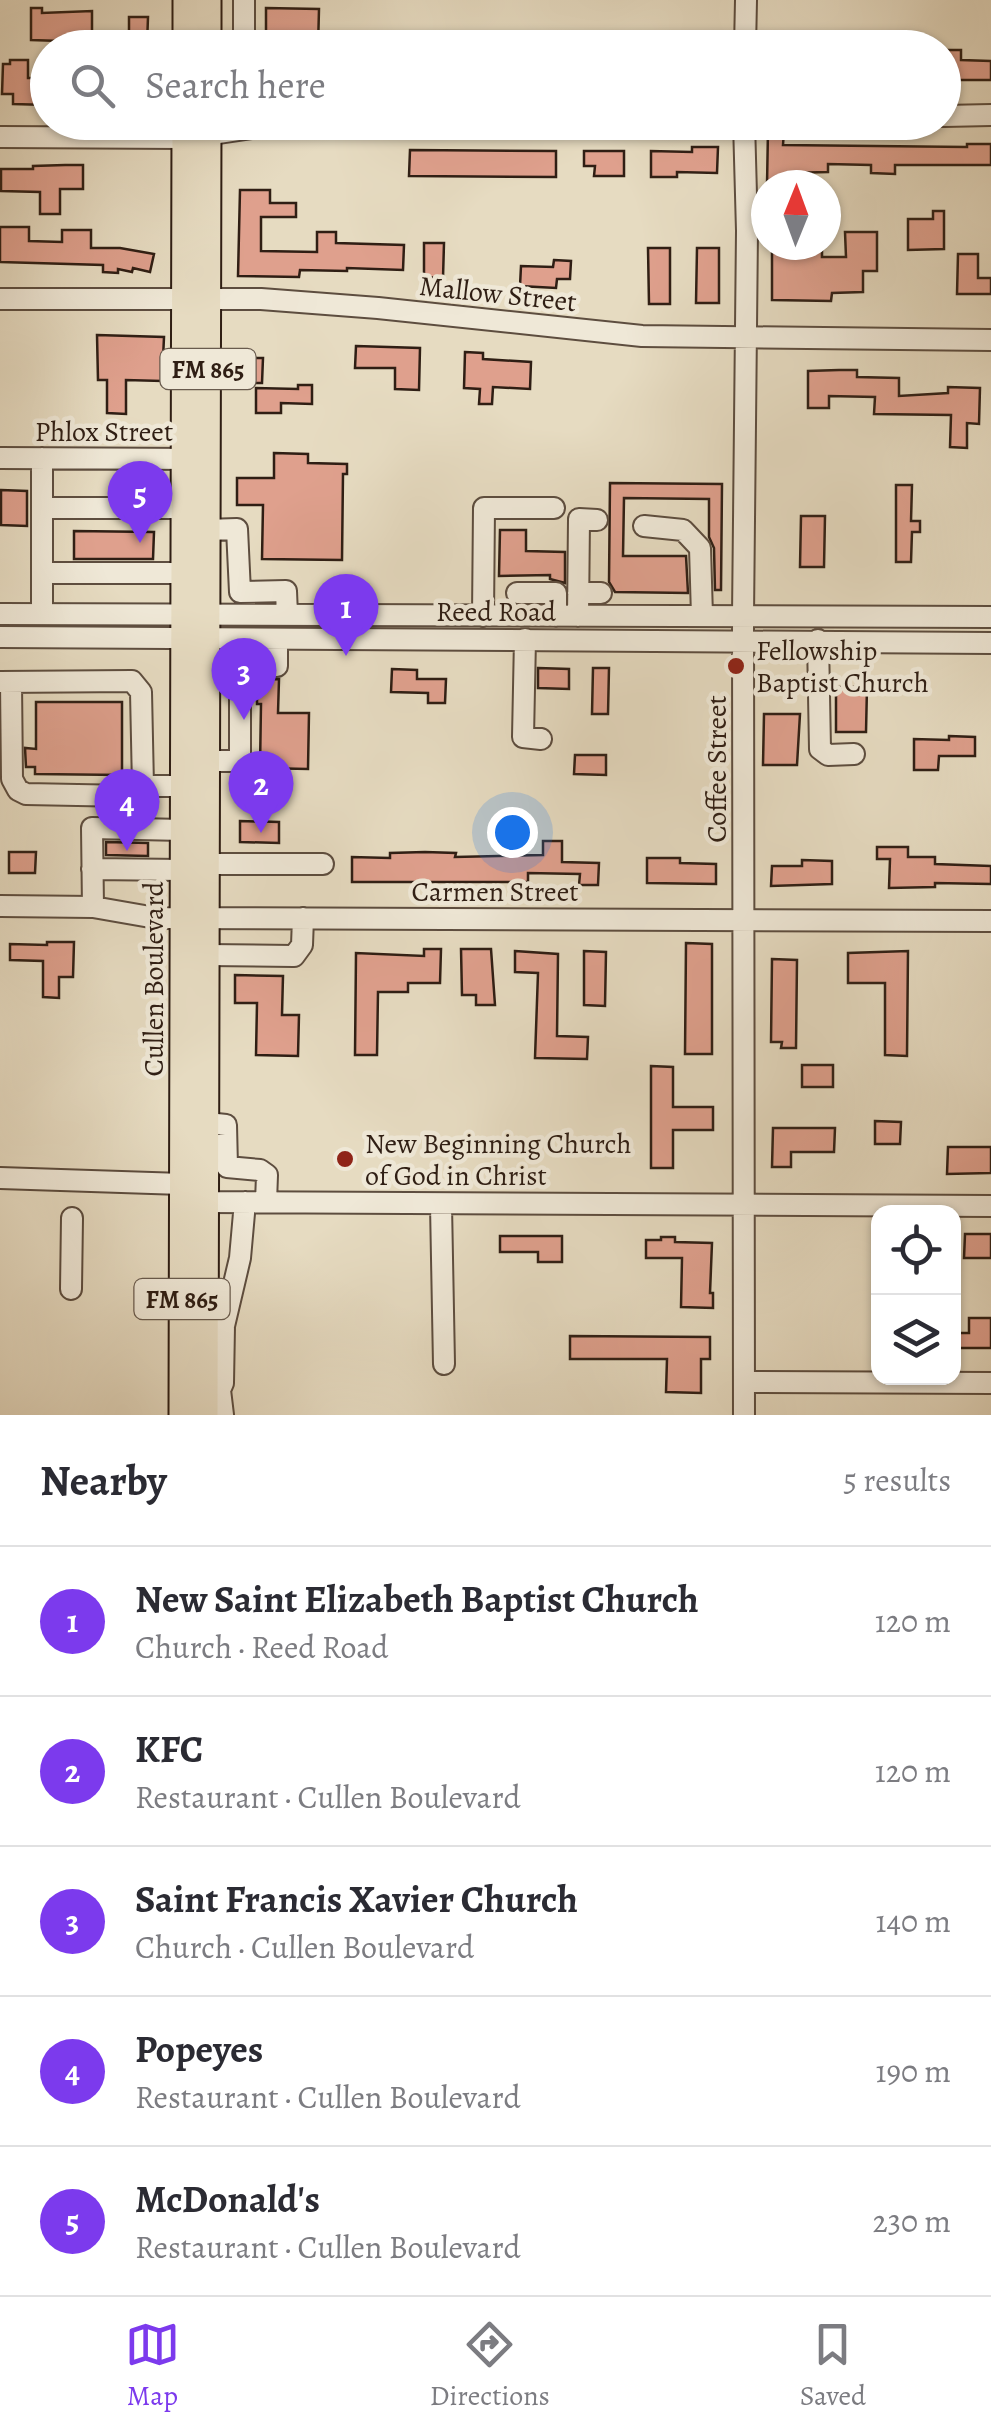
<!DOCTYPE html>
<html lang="en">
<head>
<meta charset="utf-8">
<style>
	body { margin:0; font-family:Alegreya,serif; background:#f7f7f7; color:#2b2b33 }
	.controls { position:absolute; right:30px; bottom:30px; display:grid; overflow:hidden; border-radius:20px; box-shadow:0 2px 8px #0004 }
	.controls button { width:90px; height:90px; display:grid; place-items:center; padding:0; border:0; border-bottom:2px solid #e1e1e2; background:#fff; color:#2b2b33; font:50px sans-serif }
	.compass { position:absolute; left:751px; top:170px; width:90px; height:90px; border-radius:50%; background:#fff; box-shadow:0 2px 8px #0004; rotate:1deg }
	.you { position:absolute; left:512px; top:832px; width:35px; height:35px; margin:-25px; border:8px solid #fff; border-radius:50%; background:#1a73e8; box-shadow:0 0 0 15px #1a73e833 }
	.badge { display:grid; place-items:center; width:65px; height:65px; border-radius:50%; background:#7c3aed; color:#fff; font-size:32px; font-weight:700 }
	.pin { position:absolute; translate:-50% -82px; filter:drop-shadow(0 2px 5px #0008) }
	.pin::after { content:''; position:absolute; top:52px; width:35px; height:30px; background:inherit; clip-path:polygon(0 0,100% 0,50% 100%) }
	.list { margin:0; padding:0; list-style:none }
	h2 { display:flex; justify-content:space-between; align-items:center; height:130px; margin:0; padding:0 40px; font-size:42px }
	h2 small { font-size:32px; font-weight:400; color:#7c7c81 }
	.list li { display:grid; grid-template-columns:65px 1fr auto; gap:30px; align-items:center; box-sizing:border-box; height:150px; padding:0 40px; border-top:2px solid #e1e1e2 }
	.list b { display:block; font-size:38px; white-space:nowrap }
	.list p { margin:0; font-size:32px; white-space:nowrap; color:#7c7c81 }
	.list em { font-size:32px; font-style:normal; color:#7c7c81 }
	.icon { flex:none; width:55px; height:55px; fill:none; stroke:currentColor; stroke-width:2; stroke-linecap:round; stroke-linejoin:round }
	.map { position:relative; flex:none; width:991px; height:1415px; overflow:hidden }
	.search { position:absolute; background:#fff; box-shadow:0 2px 8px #0004; left:30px; right:30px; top:30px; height:110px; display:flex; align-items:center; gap:25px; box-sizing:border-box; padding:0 35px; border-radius:55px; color:#7c7c81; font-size:38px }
	.sheet { height:880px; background:#fff }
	nav { display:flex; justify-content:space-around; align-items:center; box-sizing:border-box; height:140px; border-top:2px solid #e1e1e2; background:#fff; font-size:28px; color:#7c7c81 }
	nav a { display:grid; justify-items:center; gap:5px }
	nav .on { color:#7c3aed }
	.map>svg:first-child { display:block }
	.building { fill:#dfa08d; stroke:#2f1e14; stroke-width:2.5 }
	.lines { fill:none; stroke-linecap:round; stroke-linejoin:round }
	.minor-casing { stroke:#5d4d3f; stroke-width:24 }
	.major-casing { stroke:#2f1e14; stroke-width:29 }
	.minor { stroke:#efe8d7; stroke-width:20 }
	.major { stroke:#e6dbc1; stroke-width:25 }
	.poi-dot { fill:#8f2418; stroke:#efe8d7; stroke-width:4 }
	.labels { text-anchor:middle; stroke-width:9; stroke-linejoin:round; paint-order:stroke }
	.shield { fill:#efe8d7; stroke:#695b4e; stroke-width:2.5 }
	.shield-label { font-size:25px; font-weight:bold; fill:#2f1e14 }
	.street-label { font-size:28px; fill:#2f1e14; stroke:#efe8d7 }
	.poi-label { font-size:28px; fill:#2f1e14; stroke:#efe8d7; text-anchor:start }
</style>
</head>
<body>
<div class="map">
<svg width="991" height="1415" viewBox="0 0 991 1415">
	<rect width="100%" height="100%" fill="#e6dbc1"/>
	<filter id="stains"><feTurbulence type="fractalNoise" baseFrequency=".002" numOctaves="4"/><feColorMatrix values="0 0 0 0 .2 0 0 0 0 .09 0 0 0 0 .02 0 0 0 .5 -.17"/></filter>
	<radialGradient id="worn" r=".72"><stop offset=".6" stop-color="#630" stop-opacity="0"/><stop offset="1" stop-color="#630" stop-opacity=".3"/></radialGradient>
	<path class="building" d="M31 8H42V13L92 11V42L31 40Z
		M266 8 319 9 318 48H266Z
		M129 17H148L147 45 129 44Z
		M944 50H961V60L991 61V80H944Z
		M10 60H28V78H48V105L13 104V94H2L3 64H10Z
		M768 130 784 131 783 145 967 147V144H991V165H895V174L871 173V165L828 164V172L788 173V185H767Z
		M692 147H718L717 173 677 172V177H651V151L692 152Z
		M410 150 556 151V177L409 176Z
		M584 151H624V176H594L595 166H584Z
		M65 165H83V189H60V214H40V192L1 191V169H33V166Z
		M240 190H270V203H296V217H261V251L317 252V232H336V243L404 245 403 270 347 268V271L300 270 299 277 238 276Z
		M933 211H944V249L908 250V219H933Z
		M0 227H29V241L62 242V230H91V248H120L154 254 150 272 133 268 132 272 118 269V273L103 272V265L0 262Z
		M845 232H877V271H863V292L832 293 831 301 772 300V249L802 250V245H822V257H846Z
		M424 243H444L443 278 424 277Z
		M648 248H670V304H649Z
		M697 248H719V303H696Z
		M958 254H978V278H991V294H957Z
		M554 260 571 261 570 279H557L556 288 520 286 521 266 553 267Z
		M97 335 164 337 162 381 126 380V414L107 413V380H98Z
		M356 346 420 348 419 390 395 389V368H355Z
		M465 352 483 353V359L531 362 530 389 493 387 492 404H479L480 389 464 388Z
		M234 358H263L262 383H233Z
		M839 370H857V377L899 378V396L948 393V387L980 388 979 424 967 423V448L950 447 951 415 874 414 875 397 829 396V408H808V371Z
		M298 385H312V404L281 403V413H256V388L298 389Z
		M274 453 308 454V463L347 464V474H343L342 560 262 559 263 505H237V478H274Z
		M610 483 722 484 721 590H715L714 548 709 537V499L624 498 623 556H686L688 593 615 592 609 582Z
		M896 485H912L911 521H920V532H912L911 562H896Z
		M1 490 27 491V526L1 525Z
		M801 516H825L824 567H800Z
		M500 530H526V551L565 552V583L550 579V575L499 576Z
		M74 531 154 532 153 559H74Z
		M538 668 569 669V689L538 688Z
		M593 668H609L608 714H592Z
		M392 669 417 670V679H446L445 703H428V693L391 692Z
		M279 679 278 713H309L308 769 260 768 261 704H257V680Z
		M836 687H867L866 732H836Z
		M36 702H122V775L35 774V767H26L25 748 36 749Z
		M764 714H800L797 765H763Z
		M949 736 975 737V756H939L938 770H914V739L949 740Z
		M575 755H606V775L574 774Z
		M240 821 279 822V843L240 842Z
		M543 841H562V862L599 863 598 885H579L580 874 528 873V882H352V857L390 858V853L425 852 456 853 455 857 543 855Z
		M106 842 148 843V856L106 855Z
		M877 847H908V857H935V864L991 866V884L935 883V887L889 888 890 859H877Z
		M9 852H36L35 873H9Z
		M647 858H680V863L716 864V884L647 883Z
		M802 860 832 861V884L771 886 772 866H802Z
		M47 942H74L73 977H59V998L43 997V961L10 960V944L47 945Z
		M686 943 712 944V1054H685Z
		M424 949H441L440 983H408V992H378L377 1055H355L356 953 424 956Z
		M461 949H491L495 1005H476V995H462Z
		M515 951 558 954 557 1036 588 1037 587 1059 535 1058 538 973 515 972Z
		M584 951 606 952 605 1006 584 1005Z
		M908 951 907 1056 885 1055V983H848V953Z
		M772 959 797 960 796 1048H781L782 1042H771Z
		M235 975 283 976 282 1015H299L298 1056 256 1055 257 1003H235Z
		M802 1065H833V1087H802Z
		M651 1066 673 1067V1107H713V1130H673V1168H651Z
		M875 1121 901 1122 900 1144H875Z
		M773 1128H835L834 1152H791V1167H772Z
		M948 1147H991V1173L947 1174Z
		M965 1234H991V1258H964Z
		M500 1236H562V1262H538V1252H500Z
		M661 1237H675V1242L712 1243 710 1293H713V1308L681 1307 682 1258H646V1240H661Z
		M969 1318H991V1348H954V1333H969Z
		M570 1336 710 1337V1359H701V1393L666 1392 667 1359H570Z"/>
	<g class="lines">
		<g class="minor-casing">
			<path id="minor" d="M244 0V48
				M745 48 746 0
				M944 116 991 115
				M744 122 747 231 743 616 744 1415
				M0 137 185 138 292 122
				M0 299H261L378 308 642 336 991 340
				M0 458 198 459
				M42 508H186
				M644 526 683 530 700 548 702 616
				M206 530 237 529 240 592 286 591 287 615
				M42 573H186
				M517 593H556V616
				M578 593H601
				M0 614 991 617
				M42 614V458
				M483 616 484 508H554
				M578 616 579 519 597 520
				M0 637 991 643
				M525 639 523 737 541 739
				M818 640 820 749 828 755 854 754
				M240 666H277V639
				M0 682 132 681 141 692 143 786H183
				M11 682 12 779 18 790 26 794 129 796 143 786
				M206 761H238L240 757V639
				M207 864H323
				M92 869 183 870
				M0 906 93 907 156 918 991 921
				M93 907 92 828 183 830
				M207 955 294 956 302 945 303 918
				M207 1123 226 1125 227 1167 260 1170 267 1175 266 1202
				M0 1178 182 1184 207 1202 991 1206
				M441 1205 444 1364
				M71 1289 72 1218
				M744 1382 991 1383
				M205 1389 220 1390 223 1383 224 1326 240 1258 245 1202
				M220 1390 223 1415"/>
		</g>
		<g class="major-casing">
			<path id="major" d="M208 0V48
				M186 48V0
				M182 1415 185 122
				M205 1415 208 122"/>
		</g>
		<use href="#minor" class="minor"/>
		<use href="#major" class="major"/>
	</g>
	<g class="poi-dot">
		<circle cx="736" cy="666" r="10"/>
		<circle cx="345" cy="1159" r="10"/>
	</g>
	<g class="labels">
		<g class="shield">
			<rect x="160.5" y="349" width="95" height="40" rx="8"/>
			<rect x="134.5" y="1279" width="95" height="40" rx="8"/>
		</g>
		<g class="shield-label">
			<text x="208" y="378">FM 865</text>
			<text x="182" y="1308">FM 865</text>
		</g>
		<g class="street-label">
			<text transform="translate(498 293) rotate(6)" y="10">Mallow Street</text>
			<text x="104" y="441">Phlox Street</text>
			<text x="496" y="621">Reed Road</text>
			<text transform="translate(716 769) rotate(-90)" y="10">Coffee Street</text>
			<text x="495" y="901">Carmen Street</text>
			<text transform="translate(153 979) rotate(-90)" y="10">Cullen Boulevard</text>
		</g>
		<g class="poi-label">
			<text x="756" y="660">Fellowship<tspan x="756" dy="32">Baptist Church</tspan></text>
			<text x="365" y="1153">New Beginning Church<tspan x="365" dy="32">of God in Christ</tspan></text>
		</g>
	</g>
	<rect width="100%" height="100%" filter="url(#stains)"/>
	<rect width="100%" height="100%" fill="url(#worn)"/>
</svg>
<div class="controls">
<button><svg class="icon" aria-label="locate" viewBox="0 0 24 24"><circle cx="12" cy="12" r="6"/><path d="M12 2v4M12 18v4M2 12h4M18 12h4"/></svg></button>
<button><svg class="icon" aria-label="layers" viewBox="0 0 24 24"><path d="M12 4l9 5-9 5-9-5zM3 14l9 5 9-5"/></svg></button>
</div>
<svg class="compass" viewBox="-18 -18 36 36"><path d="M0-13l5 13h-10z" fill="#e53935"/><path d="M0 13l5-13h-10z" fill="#7c7c81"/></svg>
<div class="you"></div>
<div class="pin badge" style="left:346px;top:656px">1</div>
<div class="pin badge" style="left:261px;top:833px">2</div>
<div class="pin badge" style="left:244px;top:720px">3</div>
<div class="pin badge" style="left:127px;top:851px">4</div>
<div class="pin badge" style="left:140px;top:543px">5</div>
<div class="search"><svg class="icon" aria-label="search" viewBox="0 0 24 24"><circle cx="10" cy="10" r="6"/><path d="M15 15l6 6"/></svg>Search here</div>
</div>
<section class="sheet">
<h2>Nearby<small>5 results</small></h2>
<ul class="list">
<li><span class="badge">1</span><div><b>New Saint Elizabeth Baptist Church</b><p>Church · Reed Road</p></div><em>120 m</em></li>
<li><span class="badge">2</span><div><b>KFC</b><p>Restaurant · Cullen Boulevard</p></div><em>120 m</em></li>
<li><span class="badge">3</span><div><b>Saint Francis Xavier Church</b><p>Church · Cullen Boulevard</p></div><em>140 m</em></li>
<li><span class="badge">4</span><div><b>Popeyes</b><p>Restaurant · Cullen Boulevard</p></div><em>190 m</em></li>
<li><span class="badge">5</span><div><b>McDonald's</b><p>Restaurant · Cullen Boulevard</p></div><em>230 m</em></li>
</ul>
</section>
<nav>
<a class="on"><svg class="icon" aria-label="map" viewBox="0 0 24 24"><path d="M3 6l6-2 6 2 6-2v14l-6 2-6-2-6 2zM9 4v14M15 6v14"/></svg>Map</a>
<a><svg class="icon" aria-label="directions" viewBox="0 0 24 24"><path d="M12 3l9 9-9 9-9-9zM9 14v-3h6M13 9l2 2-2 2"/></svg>Directions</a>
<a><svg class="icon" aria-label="saved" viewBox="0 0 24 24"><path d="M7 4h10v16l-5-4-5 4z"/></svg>Saved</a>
</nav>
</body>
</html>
